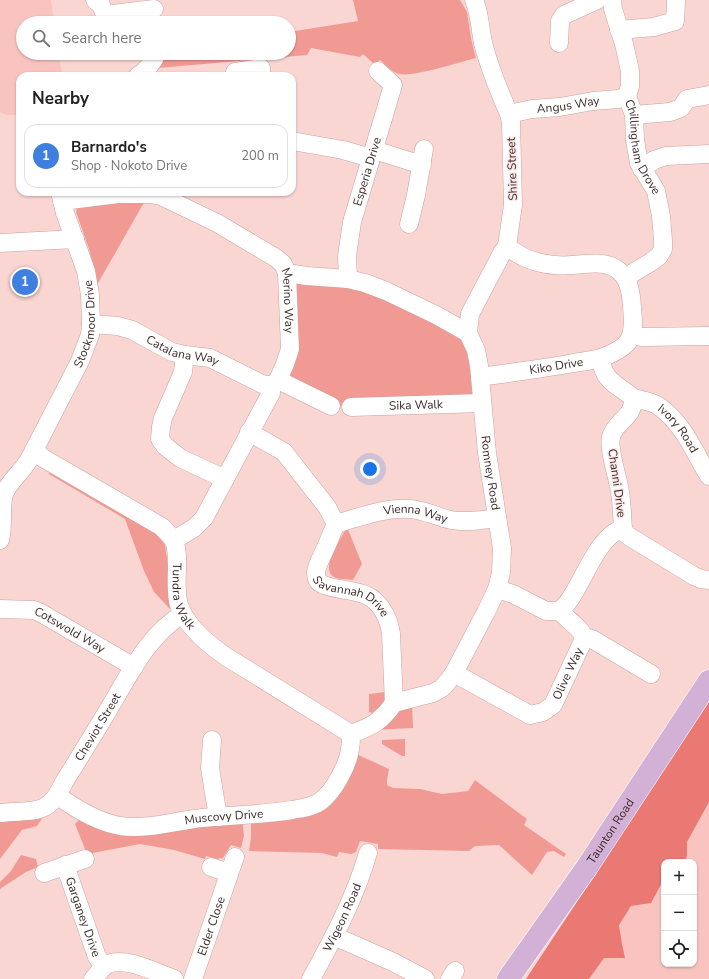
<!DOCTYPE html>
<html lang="en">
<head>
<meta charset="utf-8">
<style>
	body { margin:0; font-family:"Nunito Sans",sans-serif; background:#f6f6f6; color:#222 }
	.controls { position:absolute; right:12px; bottom:12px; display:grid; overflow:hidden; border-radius:8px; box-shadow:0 1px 3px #0004 }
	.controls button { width:36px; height:36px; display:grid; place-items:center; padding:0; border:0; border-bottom:1px solid #e0e0e0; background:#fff; color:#222; font:20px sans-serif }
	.you { position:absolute; left:370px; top:469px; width:14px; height:14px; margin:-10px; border:3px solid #fff; border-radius:50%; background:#1a73e8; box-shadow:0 0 0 6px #1a73e833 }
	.badge { display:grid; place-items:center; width:26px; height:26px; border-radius:50%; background:#388086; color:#fff; font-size:13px; font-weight:700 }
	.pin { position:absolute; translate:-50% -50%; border:2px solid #fff; box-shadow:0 1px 4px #0006 }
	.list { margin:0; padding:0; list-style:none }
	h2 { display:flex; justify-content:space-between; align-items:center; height:52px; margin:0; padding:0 16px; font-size:17px }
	h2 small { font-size:13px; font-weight:400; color:#767676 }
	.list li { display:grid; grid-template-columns:26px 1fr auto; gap:12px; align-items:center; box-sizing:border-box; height:64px; margin:0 8px 8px; padding:0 8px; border:1px solid #e0e0e0; border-radius:12px }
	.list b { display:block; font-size:15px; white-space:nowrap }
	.list p { margin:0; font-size:13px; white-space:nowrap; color:#767676 }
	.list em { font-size:13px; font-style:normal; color:#767676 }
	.icon { flex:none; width:22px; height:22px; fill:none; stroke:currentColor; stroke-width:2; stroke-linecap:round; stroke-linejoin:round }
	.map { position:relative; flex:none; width:709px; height:979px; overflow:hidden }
	.search { position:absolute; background:#fff; box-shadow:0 1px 3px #0004; left:16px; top:16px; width:280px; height:44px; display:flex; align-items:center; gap:10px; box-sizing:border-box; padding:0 14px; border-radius:22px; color:#767676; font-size:15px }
	.panel { position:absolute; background:#fff; box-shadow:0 1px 3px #0004; left:16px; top:72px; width:280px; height:124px; border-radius:12px }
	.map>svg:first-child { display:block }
	.built { fill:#f9c4c0 }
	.green { fill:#f19a94 }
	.forest { fill:#ea7873 }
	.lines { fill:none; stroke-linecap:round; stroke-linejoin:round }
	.minor-casing { stroke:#cca19e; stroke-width:19 }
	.major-casing { stroke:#fff; stroke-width:23 }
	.minor { stroke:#fff; stroke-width:18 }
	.major { stroke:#d3b0d6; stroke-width:22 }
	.labels { text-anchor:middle; stroke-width:3; stroke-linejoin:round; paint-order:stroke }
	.street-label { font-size:12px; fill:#3b2b29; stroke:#fbe8e7 }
</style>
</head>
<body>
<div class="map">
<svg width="709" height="979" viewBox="0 0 709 979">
	<rect width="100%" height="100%" fill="#fad6d3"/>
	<path class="built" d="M0 0H51L54 23H23V53H59L62 76H20V115H7L0 112Z
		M709 802V979H589L604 958H625L622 944 619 925 631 906 651 903 664 879V964H694V862H685L687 855V842Z"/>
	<path class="green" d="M353 0H460L467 12 471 38 476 58C460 62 414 77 400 74 392 73 386 65 380 60L375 65 363 54 360 57 311 48 307 55 147 69 157 53H289V32L358 21Z
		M146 199 97 285 90 252 76 212 77 207Z
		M287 273 348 279 468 333 482 403 331 406 278 380 285 364Z
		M52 468 155 530 165 545 173 601 170 609 154 592 144 571 125 519 49 474Z
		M347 527 362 564 353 580C347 579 339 580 334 577 319 569 342 537 347 527Z
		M385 692 384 703 372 713 369 712V694Z
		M412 702 413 728 373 730 374 727Z
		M405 739V756H402L382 744V740Z
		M354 753 389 769 387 780V785L393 788 420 789 442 794 468 791 475 780 527 819 524 825 566 854 564 857 554 851 547 852 532 875 499 845 475 846 469 851 378 849V844L360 841 356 852 351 854 339 852 337 857 322 853 249 851 251 838V819L313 808Z
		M46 812 37 826 22 830 0 859V817Z
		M82 817 94 822 242 818 244 836 241 848 231 845 223 858 217 859 206 856 205 859 174 850 140 844 87 854 75 824Z
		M21 855 36 859 38 867 26 872 0 889V882L11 871Z"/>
	<path class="forest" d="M709 697V802L687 842V855L685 862H664V879L651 903 631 906 619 925 622 944 625 958H604L589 979H526L625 829Z"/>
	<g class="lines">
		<g class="minor-casing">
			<g id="minor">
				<path d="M95 0 101 5 105 15 154 9"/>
				<path id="s1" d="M612 0 613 9 624 44 630 71V86L627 96 634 115 635 140 639 163 656 191 661 216 663 240V249L659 256 651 262 626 277"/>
				<path d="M619 30 654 27 675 21 676 2"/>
				<path d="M559 43 560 21 564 15 597 0"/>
				<path d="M235 72 261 68V76"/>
				<path d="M138 76C147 70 153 63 157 53"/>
				<path id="s2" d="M509 114 532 109 560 107 593 101 618 99 627 96"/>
				<path d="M634 115 670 112 681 108 687 99 709 95"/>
				<path d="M292 141 343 150 371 158"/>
				<path d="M374 150 422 165"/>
				<path d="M642 169 654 160 666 156 709 154"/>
				<path id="s3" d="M62 201 118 194H150L161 196 217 223 276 258 283 264 287 273 290 349 285 364 278 380 271 386V393L204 518 194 528 174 540"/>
				<path d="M409 224 416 195 424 149"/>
				<path d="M0 243 75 239"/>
				<path id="s4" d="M287 273 307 276 348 279 365 283 386 291 436 315 468 333 476 350 479 366 487 453 502 548 501 573 497 589 486 612 454 673 449 680 442 688 433 693 394 703C380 723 372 726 351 734"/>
				<path id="s5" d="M348 279 347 256 352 222 393 85 378 71"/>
				<path id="s6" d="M91 324 118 326 132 330 172 352 185 355 210 358 262 384 271 386"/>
				<path d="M468 333 470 314 502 253 507 246 513 205 511 122 509 114C499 91 489 67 483 43 480 28 480 14 474 0"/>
				<path d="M632 334 641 337 709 336"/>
				<path d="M185 355 183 372 163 418 161 427 160 439 165 446 180 458 225 479"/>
				<path id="s7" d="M480 377C509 373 539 369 568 364 578 362 590 361 601 358 609 355 621 350 627 343 635 334 633 318 632 307 631 292 629 276 615 268 602 261 586 264 573 265 550 267 525 262 507 246"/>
				<path d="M278 380 331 406"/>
				<path id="s8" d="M633 398C641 400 650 401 657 405 672 415 685 433 693 448 699 458 703 467 709 476"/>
				<path id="s9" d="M351 407 482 403"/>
				<path id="s10" d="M249 432 284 452 327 507 336 524C332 532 329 541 325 549 322 557 317 564 316 572 316 576 317 581 320 583 330 590 355 589 368 596 382 604 389 619 391 634L394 703"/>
				<path id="s11" d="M34 450 43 458 162 527C165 531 171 536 174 541 181 557 173 586 179 605 186 626 208 644 225 656L351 734"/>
				<path id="s12" d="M336 524C359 517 386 507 410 509 425 510 437 517 451 520 467 523 482 520 497 518"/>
				<path d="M623 529 626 534 630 537 694 576 701 579 709 580"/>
				<path id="s13" d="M0 540C4 525 0 508 4 494 9 481 23 471 30 458L80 361 90 335 91 324 90 295 86 271 65 213 60 192"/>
				<path d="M497 589 513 594 546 611H560C562 608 566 605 568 602 583 583 598 534 623 529 622 517 622 504 620 492 618 478 608 449 611 437 616 420 634 418 633 398 624 389 609 384 604 371 602 367 602 362 601 358"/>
				<path id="s14" d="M0 609 34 610 41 613 134 667"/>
				<path d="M583 637 592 639 651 674"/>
				<path id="s15" d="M454 673 530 715 543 712 553 705 582 643C582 642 583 637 583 636 582 629 565 618 560 611"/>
				<path d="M212 740 210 768 218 817"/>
				<path id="s16" d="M58 796C76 809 98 822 120 826 148 830 174 821 202 818 232 815 262 815 292 810 302 808 313 807 321 801 334 791 348 765 350 749 351 744 351 739 351 734"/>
				<path id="s17" d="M0 813C33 809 48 818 64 782 80 757 95 732 110 707 130 673 149 634 183 614"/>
				<path id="s18" d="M65 865 97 957 104 966"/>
				<path d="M211 867 229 873"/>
				<path d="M44 873 85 859"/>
				<path d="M334 936 393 962 425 979"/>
				<path d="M93 979C98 974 102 967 108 964 125 956 157 973 174 979"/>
				<path id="s19" d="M193 979 235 857"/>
				<path id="s20" d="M311 979C333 939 355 898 368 853"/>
				<path d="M450 979 455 971"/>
			</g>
		</g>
		<g class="major-casing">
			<g id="major">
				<path id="s21" d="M508 979 587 867 709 681"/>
			</g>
		</g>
		<use href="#minor" class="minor"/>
		<use href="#major" class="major"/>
	</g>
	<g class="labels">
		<g class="street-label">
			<text dy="4" stroke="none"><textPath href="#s2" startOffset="60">Angus Way</textPath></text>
			<text dy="4" stroke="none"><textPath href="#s1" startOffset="153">Chillingham Drove</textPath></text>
			<text transform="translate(512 169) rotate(-92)" y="4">Shire Street</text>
			<text dy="4" stroke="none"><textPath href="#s5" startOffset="110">Esperia Drive</textPath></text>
			<text dy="4" stroke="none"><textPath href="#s3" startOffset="277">Merino Way</textPath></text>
			<text dy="4" stroke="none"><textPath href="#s13" startOffset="238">Stockmoor Drive</textPath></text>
			<text dy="4" stroke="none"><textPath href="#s6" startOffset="97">Catalana Way</textPath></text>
			<text dy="4" stroke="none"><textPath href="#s7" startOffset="77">Kiko Drive</textPath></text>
			<text dy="4" stroke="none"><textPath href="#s9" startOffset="65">Sika Walk</textPath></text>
			<text dy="4" stroke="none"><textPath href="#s8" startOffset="57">Ivory Road</textPath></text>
			<text dy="4" stroke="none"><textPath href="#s4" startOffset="336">Romney Road</textPath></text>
			<text transform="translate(617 483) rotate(82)" y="4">Channi Drive</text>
			<text dy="4" stroke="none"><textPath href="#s12" startOffset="82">Vienna Way</textPath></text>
			<text dy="4" stroke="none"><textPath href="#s11" startOffset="225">Tundra Walk</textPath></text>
			<text dy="4" stroke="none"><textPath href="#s10" startOffset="228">Savannah Drive</textPath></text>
			<text dy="4" stroke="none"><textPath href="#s14" startOffset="75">Cotswold Way</textPath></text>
			<text dy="4" stroke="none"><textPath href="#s15" startOffset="147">Olive Way</textPath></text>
			<text dy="4" stroke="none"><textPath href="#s17" startOffset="142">Cheviot Street</textPath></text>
			<text dy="4" stroke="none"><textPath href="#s16" startOffset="174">Muscovy Drive</textPath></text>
			<text dy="4" stroke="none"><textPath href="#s21" startOffset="180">Taunton Road</textPath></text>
			<text dy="4" stroke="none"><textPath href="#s18" startOffset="55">Garganey Drive</textPath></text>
			<text dy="4" stroke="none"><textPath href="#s20" startOffset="69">Wigeon Road</textPath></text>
			<text dy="4" stroke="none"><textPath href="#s19" startOffset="56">Elder Close</textPath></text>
		</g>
	</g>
</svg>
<div class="controls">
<button>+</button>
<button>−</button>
<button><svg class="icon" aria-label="locate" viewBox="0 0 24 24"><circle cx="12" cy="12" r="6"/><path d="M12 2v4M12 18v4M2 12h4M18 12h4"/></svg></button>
</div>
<div class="you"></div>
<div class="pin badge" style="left:25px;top:282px;background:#3f7fe0">1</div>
<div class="search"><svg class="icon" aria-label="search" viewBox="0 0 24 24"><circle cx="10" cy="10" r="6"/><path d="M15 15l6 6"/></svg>Search here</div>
<section class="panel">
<h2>Nearby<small></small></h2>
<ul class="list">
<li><span class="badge" style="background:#3f7fe0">1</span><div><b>Barnardo's</b><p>Shop · Nokoto Drive</p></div><em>200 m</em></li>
</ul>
</section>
</div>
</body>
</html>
